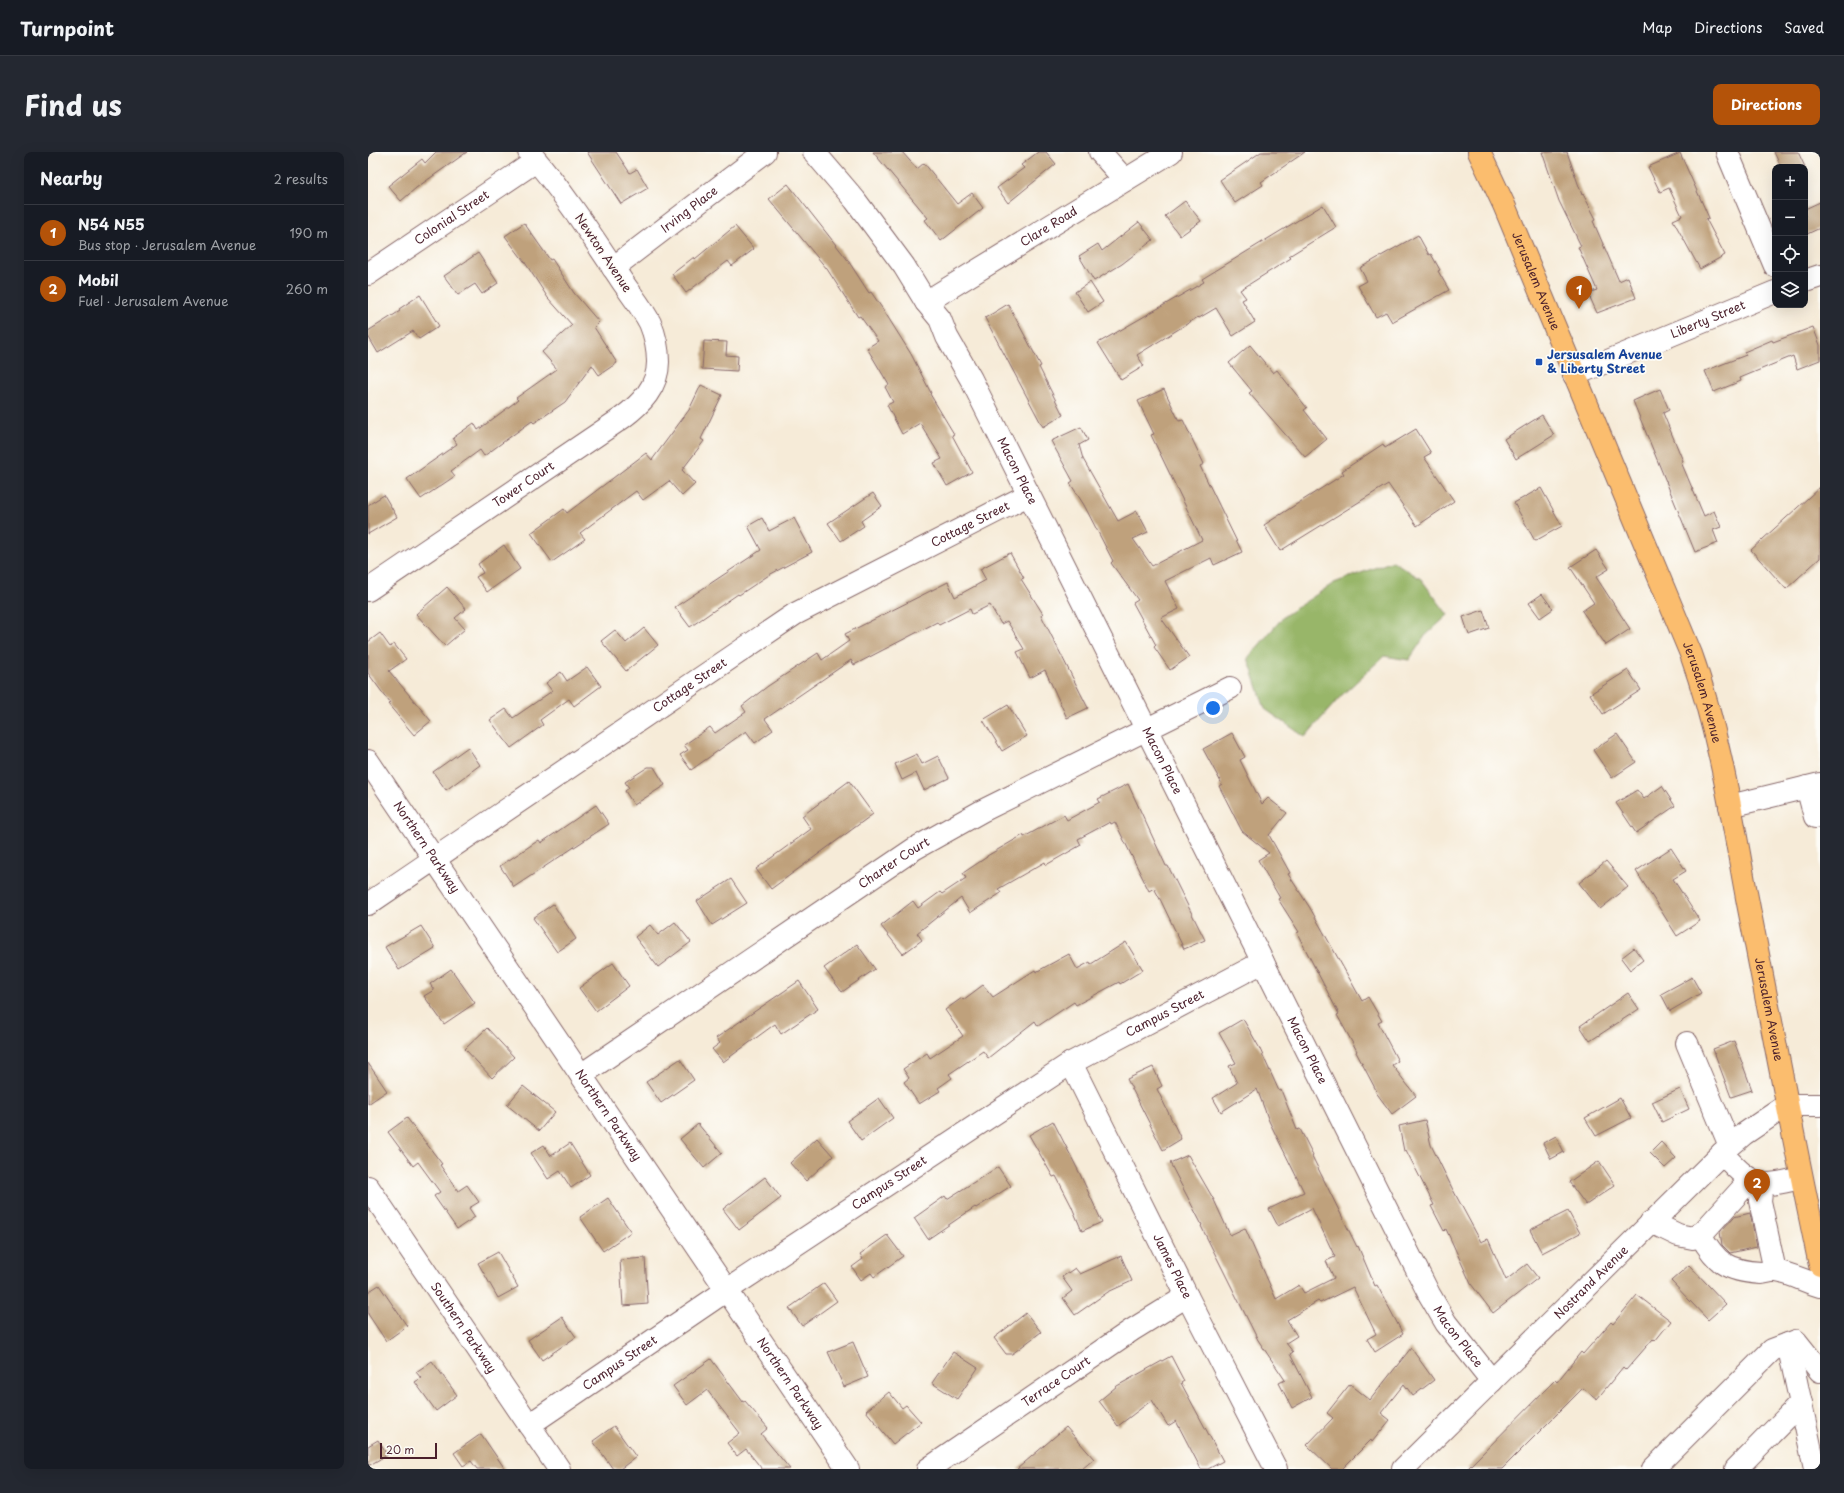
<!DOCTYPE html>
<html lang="en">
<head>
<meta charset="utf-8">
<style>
	body { margin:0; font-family:"Playpen Sans",sans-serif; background:#242831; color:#f1f3f6 }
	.controls { position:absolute; right:12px; top:12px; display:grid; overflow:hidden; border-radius:8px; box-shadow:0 4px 16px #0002 }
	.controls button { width:36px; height:36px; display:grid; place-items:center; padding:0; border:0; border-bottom:1px solid #363941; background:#171b24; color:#f1f3f6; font:20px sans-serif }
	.scale { position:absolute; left:12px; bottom:10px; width:57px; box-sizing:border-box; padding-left:4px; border:2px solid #4a1f2b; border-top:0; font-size:11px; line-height:14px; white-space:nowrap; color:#4a1f2b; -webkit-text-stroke:3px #fdfcf7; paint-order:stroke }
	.you { position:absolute; left:845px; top:556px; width:14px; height:14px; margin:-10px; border:3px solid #fff; border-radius:50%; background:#1a73e8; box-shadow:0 0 0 6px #1a73e833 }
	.badge { display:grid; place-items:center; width:26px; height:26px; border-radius:50%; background:#b45309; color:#fff; font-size:13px; font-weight:700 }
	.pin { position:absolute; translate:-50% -33px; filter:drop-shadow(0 1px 2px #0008) }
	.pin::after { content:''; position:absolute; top:21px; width:14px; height:12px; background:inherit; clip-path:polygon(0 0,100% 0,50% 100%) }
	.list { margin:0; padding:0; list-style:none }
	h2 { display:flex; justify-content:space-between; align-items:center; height:52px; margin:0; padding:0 16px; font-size:17px }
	h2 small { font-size:13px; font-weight:400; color:#9ea1a6 }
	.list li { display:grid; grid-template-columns:26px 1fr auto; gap:12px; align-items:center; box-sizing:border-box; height:56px; padding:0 16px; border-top:1px solid #363941 }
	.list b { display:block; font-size:15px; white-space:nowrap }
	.list p { margin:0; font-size:13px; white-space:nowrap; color:#9ea1a6 }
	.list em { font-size:13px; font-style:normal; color:#9ea1a6 }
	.icon { flex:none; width:22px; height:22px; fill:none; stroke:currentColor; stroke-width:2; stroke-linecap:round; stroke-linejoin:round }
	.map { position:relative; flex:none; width:1452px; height:1317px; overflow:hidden; border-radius:8px }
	header { display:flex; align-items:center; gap:24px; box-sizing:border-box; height:56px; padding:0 20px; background:#171b24; border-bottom:1px solid #363941 }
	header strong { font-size:19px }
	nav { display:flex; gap:22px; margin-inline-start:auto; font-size:14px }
	.intro { display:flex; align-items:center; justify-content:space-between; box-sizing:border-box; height:96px; padding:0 24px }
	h1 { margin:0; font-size:28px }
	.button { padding:10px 18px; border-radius:8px; background:#b45309; color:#fff; font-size:14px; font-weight:700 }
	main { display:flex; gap:24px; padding:0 24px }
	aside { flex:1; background:#171b24; border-radius:8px; box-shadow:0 4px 16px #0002 }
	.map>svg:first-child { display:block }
	.forest { fill:#98b669; stroke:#716a4a }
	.building { fill:#bfa17c }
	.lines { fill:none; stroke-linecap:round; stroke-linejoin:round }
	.minor-casing { stroke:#866668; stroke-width:24 }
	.major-casing { stroke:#866668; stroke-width:24 }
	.minor { stroke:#fff; stroke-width:22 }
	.major { stroke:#fbbd6e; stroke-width:22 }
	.transit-dot { fill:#1a4fb4; stroke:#fdfcf7; stroke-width:1.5 }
	.labels { text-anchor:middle; stroke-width:3.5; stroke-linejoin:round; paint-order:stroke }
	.street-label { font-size:12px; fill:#4a1f2b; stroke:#fdfcf7 }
	.transit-label { font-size:12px; font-weight:bold; fill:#164399; stroke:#fdfcf7; text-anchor:start }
</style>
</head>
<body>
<header>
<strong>Turnpoint</strong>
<nav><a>Map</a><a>Directions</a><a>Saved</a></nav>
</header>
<div class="intro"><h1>Find us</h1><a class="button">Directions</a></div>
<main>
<aside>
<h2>Nearby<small>2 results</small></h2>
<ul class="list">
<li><span class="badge">1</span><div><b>N54 N55</b><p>Bus stop · Jerusalem Avenue</p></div><em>190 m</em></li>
<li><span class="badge">2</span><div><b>Mobil</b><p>Fuel · Jerusalem Avenue</p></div><em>260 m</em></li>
</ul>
</aside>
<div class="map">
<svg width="1452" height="1317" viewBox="0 0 1452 1317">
	<rect width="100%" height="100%" fill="#fdfcf7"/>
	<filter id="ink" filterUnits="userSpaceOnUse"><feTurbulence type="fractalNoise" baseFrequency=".025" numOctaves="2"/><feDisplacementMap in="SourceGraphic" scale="8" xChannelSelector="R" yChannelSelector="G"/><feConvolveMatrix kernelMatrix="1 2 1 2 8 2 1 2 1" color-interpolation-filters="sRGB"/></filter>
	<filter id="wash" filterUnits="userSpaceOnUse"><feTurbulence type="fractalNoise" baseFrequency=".012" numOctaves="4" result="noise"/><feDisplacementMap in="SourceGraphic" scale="16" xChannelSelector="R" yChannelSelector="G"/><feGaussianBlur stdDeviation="0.9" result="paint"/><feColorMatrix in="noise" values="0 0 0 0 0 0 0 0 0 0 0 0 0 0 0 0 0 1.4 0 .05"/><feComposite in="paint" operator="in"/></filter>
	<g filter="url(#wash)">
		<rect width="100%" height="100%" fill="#f6ebd8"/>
		<path class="forest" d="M1025 409 1053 427 1080 463 1057 484 1041 508 1016 504 973 544 937 585 897 557 880 506 916 464 966 431Z"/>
		<g id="blocks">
			<path class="building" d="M68 0H99L48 36 33 49 20 34 54 7 57 11Z
				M219 0H248L262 21 269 17 280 36 253 52Z
				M505 0H534L549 17 556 11 589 52 604 41 615 56 573 89 557 68 560 66Z
				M670 0H678L688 12 640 51 629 36 656 16 653 13Z
				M893 0H937L893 30 895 33 867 51 852 28Z
				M1174 0H1199L1214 43 1215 42 1228 67 1225 69 1251 129 1260 125 1268 146 1229 161 1220 141 1229 138 1210 95 1213 94 1191 49Z
				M1406 0H1430L1437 15H1413Z
				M1312 1 1341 66 1338 67 1357 103 1332 117 1305 68 1314 64 1301 36 1292 40 1280 15Z
				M420 32 479 107 501 141 503 140 516 159 543 202 563 241 562 242 586 282 584 283 604 320 579 334 566 311 574 307 552 271 534 282 519 253 525 250 517 235 521 233 499 196 510 189 492 164 490 165 459 117 401 47Z
				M817 49 833 69 812 84 797 64Z
				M1452 50V76L1437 83V57Z
				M955 53 968 75 921 104 923 106 872 138 878 146 874 148 887 170 865 184 848 156 831 166 830 165 769 203 776 214 753 228 730 191 836 130 834 127Z
				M771 70 785 88 754 112 726 129 711 104 730 92 734 99Z
				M156 71 182 108 184 107 206 141 231 170 226 175 249 211 231 223 224 213 197 250 166 271 164 269 116 304 112 298 83 319 87 324 53 347 39 327 89 292 85 286 106 271 110 278 150 248 148 246 189 217 174 200 204 173 180 146 156 109 137 84Z
				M367 74 386 97 364 114 360 109 318 141 304 122 326 105 327 107Z
				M1050 83 1061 103 1063 102 1072 118 1070 119 1081 138 1024 170 1018 160 1008 165 990 134 999 129 992 116Z
				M110 101 130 131 114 142 107 132 90 143 76 124Z
				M722 130 735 150 720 160 707 140Z
				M52 143 71 174 51 187 45 179 10 201 0 184V179L32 159 31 157Z
				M640 152 673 214 671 215 695 263 675 275 617 166Z
				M1445 175 1452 193V208L1429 217 1425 204 1372 226 1373 229 1346 240 1337 219 1378 203 1376 200 1404 188 1405 190Z
				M336 189 359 190 358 203 370 204 369 219 334 217Z
				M882 193 905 221 909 218 939 256 936 258 959 287 937 305 881 241 884 239 861 211Z
				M333 233 354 243 333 287 336 289 314 318 327 332 314 344 301 329 275 348 268 339 212 381 217 387 184 410 163 381 196 357 199 361 278 301 284 308 321 258Z
				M796 237 811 269 815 268 836 312 832 314 874 400 846 413 843 406 797 429 811 457 793 466 821 505 802 518 786 495 788 493 765 451 770 448 743 411 745 409 716 353 702 331 705 329 683 289 713 275 720 288 711 293 715 307 750 369 769 359 780 380 765 387 784 414 834 388 783 283 786 282 770 249Z
				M1292 237 1301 258 1295 261 1315 309 1313 310 1336 364 1346 359 1353 375 1345 378 1350 391 1327 400 1265 249Z
				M1174 263 1186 283 1148 307 1136 287Z
				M1048 277 1063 301 1056 305 1086 349 1049 374 1020 332 912 399 896 373 976 322 974 319 1015 292 1017 296Z
				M1452 335V406L1418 437 1383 398Z
				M1173 336 1194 374 1167 389 1146 351Z
				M505 341 514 354 493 369 496 374 473 389 460 371Z
				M16 343 29 365 0 382V353Z
				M394 366 401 379 426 366 444 400 401 423 371 443 370 442 322 475 307 455 393 398 380 374Z
				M136 393 152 417 119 440 108 425 115 421 110 412Z
				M1228 398 1241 417 1228 425 1262 477 1238 493 1214 459 1226 451 1202 415Z
				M642 401 656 426 653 427 675 462 673 463 720 556 699 566 677 518 662 526 649 500 656 497 639 469 633 472 622 453 604 462 602 457 571 473 569 470 486 513 483 508 397 567 405 578 387 591 378 579 323 618 312 603 320 598 316 593 342 575 347 581 378 560 374 554 400 534 450 501 454 508 481 489 477 482 580 430 587 445 618 428 612 417Z
				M79 435 98 457 87 466 97 477 77 494 48 462Z
				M1174 442 1185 457 1172 466 1161 451Z
				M1115 458 1121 476 1101 483 1095 465Z
				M276 476 290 493 258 519 233 489 247 478 258 491Z
				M12 481 22 495 26 492 38 507 21 519 63 569 46 583 20 552 22 551 0 521V490Z
				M219 515 233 534 206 554 201 547 172 568 175 573 143 596 122 568 138 557 145 566 184 539 178 531 193 520 199 529Z
				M1260 518 1273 538 1235 562 1222 542Z
				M640 553 659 584 634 599 615 568Z
				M864 581 877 605 872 608 894 652 900 646 919 661 901 683 922 721 920 722 942 756 994 849 1000 845 1014 869 1010 871 1030 909 1024 913 1048 944 1024 962 1007 939 1008 938 988 900 989 899 969 863 971 862 929 781 931 780 910 747 912 746 890 708 901 701 874 679 851 634 854 632 835 597Z
				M1249 582 1268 610 1244 626 1225 598Z
				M100 595 112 613 78 638 65 620Z
				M549 602 554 612 570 604 581 626 556 638 548 621 534 628 527 612Z
				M280 615H286L297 633 266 653 257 639 261 636 257 630Z
				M481 629 505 662 403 737 388 717 443 677 434 664Z
				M760 632 798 714H800L837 788 816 797 793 749 786 736 781 739 747 670 743 672 742 670 710 687 713 693 678 713 677 710 630 737 633 741 602 761 593 746 549 781 554 788 535 802 513 774 545 749 550 756 572 740 574 742 598 726 595 721 619 705V704L655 683 656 685 696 663 699 668 732 650 730 647Z
				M1294 634 1307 654 1268 681 1248 651 1269 638 1276 647Z
				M228 653 241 672 146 735 132 714 171 688 173 691Z
				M1303 696 1318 719 1305 727 1332 769 1309 784 1268 719Z
				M1238 709 1260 735 1232 757 1211 731Z
				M363 727 379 751 344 773 329 749Z
				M185 752 208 787 189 800 165 766Z
				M307 770 323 790 290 815 267 785 282 773 290 783Z
				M53 774 67 796 31 818 17 795Z
				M758 790 775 818 752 832 751 830 708 853 706 850 670 874 667 869 620 906 615 899 581 922 584 926 570 936 572 939 551 952 536 930 541 926 535 917 559 901 562 906 595 884 577 858 594 846 595 848 615 833 625 845 667 818 668 820 701 802 709 817 722 810 723 812Z
				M489 792 507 817 474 840 456 816Z
				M1266 796 1275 808 1262 818 1253 806Z
				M245 811 261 834 228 859 211 836Z
				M83 817 107 851 76 872 56 844 66 838 62 832Z
				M1324 825 1333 841 1302 859 1293 842Z
				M431 829 450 857 413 882 407 872 355 910 344 897 352 891 348 886Z
				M1260 841 1271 857 1222 889 1212 874Z
				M875 867 891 895 911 939 913 938 929 978 932 977 945 1003 944 1004 989 1095 990 1094 1007 1134 1009 1133 1035 1182 1007 1200 999 1187 1008 1182 985 1135 952 1151 950 1149 919 1168 929 1184 918 1191 925 1200 922 1202 944 1245 924 1256 911 1231 917 1228 890 1188 833 1074 834 1073 802 1011 820 1003 846 1048 862 1083 877 1076 908 1147 931 1133 936 1141 966 1126 958 1109 967 1105 944 1056 910 1074 901 1057 936 1040 901 969 889 937 853 960 845 946 869 931 861 914 868 911 851 881Z
				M119 876 146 905 124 926 97 897Z
				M1366 889 1384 938 1363 945 1345 897Z
				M312 907 326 928 293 951 278 930Z
				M0 911 19 939 0 952Z
				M785 915 794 934 789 937 813 987 795 998 759 927Z
				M155 934 187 960 171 979 139 953Z
				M1312 937 1321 957 1294 970 1284 950Z
				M511 946 525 966 493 989 479 969Z
				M1252 946 1263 966 1228 984 1217 966Z
				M39 966 74 1012 72 1013 90 1039 99 1033 111 1050 101 1056 107 1065 89 1077 66 1044 72 1040 50 1010 45 1014 20 980Z
				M1057 968 1063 993 1084 1036 1113 1090 1120 1087 1138 1128 1159 1112 1170 1126 1125 1161 1103 1132 1078 1077 1076 1079 1063 1054 1066 1053 1038 998 1036 999 1031 974Z
				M685 969 711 1020 734 1070 714 1079 703 1053 688 1024 685 1025 661 983Z
				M330 972 354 1001 336 1016 312 987Z
				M1188 984 1196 1000 1183 1007 1175 991Z
				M449 986 465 1004 438 1029 422 1011Z
				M1293 990 1308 1006 1297 1016 1282 1001Z
				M202 991 222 1023 203 1036 192 1019 180 1027 163 1001 176 993 183 1004Z
				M1231 1009 1247 1033 1218 1053 1201 1030Z
				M630 1015 643 1034 608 1056 607 1055 560 1087 546 1066 577 1044 579 1047Z
				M397 1025 413 1046 371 1078 355 1057Z
				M240 1046 263 1080 235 1099 212 1065Z
				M1200 1059 1212 1081 1174 1101 1162 1078Z
				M1382 1061 1389 1095 1362 1101 1354 1093 1352 1080 1366 1065Z
				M519 1083 535 1104 506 1125 503 1121 493 1128 484 1115 495 1107 492 1102Z
				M130 1100 150 1135 130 1146 110 1111Z
				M753 1104 764 1129 740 1140 707 1163 695 1146 704 1139 694 1125 707 1116 712 1122Z
				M277 1106 280 1152 255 1154 252 1108Z
				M1321 1113 1358 1152 1340 1168 1303 1129Z
				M456 1131 469 1149 434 1174 421 1156Z
				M11 1133 39 1174 18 1189 0 1162V1140Z
				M1269 1143 1303 1169 1287 1189 1285 1187 1258 1218 1255 1215 1229 1247 1215 1236 1134 1317H1099L1187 1228 1189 1230 1213 1200 1215 1202 1243 1170 1245 1172Z
				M658 1161 673 1180 644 1202H638L626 1186Z
				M194 1165 208 1185 174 1208 160 1188Z
				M485 1190 500 1225 476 1235 460 1200Z
				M1043 1196 1066 1228 1045 1244 1036 1232 1013 1261 1022 1268 1004 1290 1003 1288 974 1317H964L939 1293 965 1266 959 1261 982 1232 1002 1248Z
				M585 1200 610 1216 589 1247 564 1231Z
				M803 1204 816 1229 813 1231 855 1309 840 1317H833L808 1269 800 1274 784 1248 750 1274 731 1249 749 1234Z
				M343 1207 375 1250 377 1249 400 1276 393 1282 422 1317H394L378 1297 369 1304 359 1291 372 1281 339 1238 319 1253 305 1234Z
				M64 1209 89 1243 68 1259 47 1230 53 1226 48 1220Z
				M521 1240 534 1256 538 1253 553 1270 525 1292 498 1259Z
				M246 1274 268 1305 252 1317H245L225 1289Z
				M698 1275 726 1307 714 1317H649Z
				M113 1282 137 1317H109L103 1309 95 1314 86 1301Z
				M10 1288 19 1303 0 1314V1294Z"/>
		</g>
	</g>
	<g filter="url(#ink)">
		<use href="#blocks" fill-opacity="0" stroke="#866668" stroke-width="1"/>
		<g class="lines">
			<g class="minor-casing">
				<g id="minor">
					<path id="s1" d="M446 0 487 48 536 114 558 150 572 167 579 185 603 227 1061 1142 1078 1171 1124 1229"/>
					<path d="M732 0 757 28"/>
					<path d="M1359 0 1407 114"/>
					<path id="s2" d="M245 116 397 0"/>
					<path id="s3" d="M0 122 168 9"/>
					<path d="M1437 129 1452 124"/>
					<path id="s4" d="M558 150 803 0"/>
					<path id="s5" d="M1206 223 1407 140"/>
					<path id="s6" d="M0 438 254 266C273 252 290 235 290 210 290 197 287 183 282 171 274 155 260 139 250 123 222 81 194 38 161 0"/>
					<path id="s7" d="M0 609 480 1317"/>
					<path d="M1439 635 1447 665 1452 664"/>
					<path d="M1362 654 1452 632"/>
					<path id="s8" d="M0 752 427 462 660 343"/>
					<path d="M1319 891 1362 994"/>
					<path id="s9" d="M703 911 819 1144 908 1317"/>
					<path id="s10" d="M213 923 546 697 614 659 862 536"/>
					<path d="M1354 1001C1365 1013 1382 1033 1399 1032 1411 1032 1422 1028 1433 1026"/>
					<path d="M1394 1031 1392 1049 1407 1119"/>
					<path id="s11" d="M0 1035 191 1317"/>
					<path d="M1283 1070 1310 1083 1325 1086 1336 1079 1383 1027"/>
					<path d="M1332 1082C1348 1111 1359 1119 1393 1121 1398 1121 1403 1118 1408 1119 1421 1121 1439 1130 1452 1134"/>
					<path d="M1420 1192 1428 1189 1452 1219"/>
					<path id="s12" d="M161 1273 359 1138 703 911 895 810"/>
					<path id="s13" d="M560 1317 764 1178 819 1144"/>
					<path id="s14" d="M1035 1317 1354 1001 1376 982 1419 953H1452"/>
					<path d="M1285 1317 1404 1198 1420 1192 1447 1317"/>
					<path d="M1368 1317 1433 1251"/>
				</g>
			</g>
			<g class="major-casing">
				<g id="major">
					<path id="s15" d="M1111 0 1136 53 1323 502C1351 580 1364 664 1379 746 1403 869 1426 991 1452 1113"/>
				</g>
			</g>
			<use href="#minor" class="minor"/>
			<use href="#major" class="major"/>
		</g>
	</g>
	<rect class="transit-dot" x="1167" y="206" width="8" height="8" rx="2"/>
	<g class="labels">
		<g class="street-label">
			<text dy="4" stroke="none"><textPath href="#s2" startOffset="96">Irving Place</textPath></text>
			<text dy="4" stroke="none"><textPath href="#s3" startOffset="101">Colonial Street</textPath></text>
			<text dy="4" stroke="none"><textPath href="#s4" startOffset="144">Clare Road</textPath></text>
			<text transform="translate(235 101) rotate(56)" y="4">Newton Avenue</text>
			<text dy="4" stroke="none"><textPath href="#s15" startOffset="141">Jerusalem Avenue</textPath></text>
			<text dy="4" stroke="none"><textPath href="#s5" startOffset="145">Liberty Street</textPath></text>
			<text dy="4" stroke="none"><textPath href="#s1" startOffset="380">Macon Place</textPath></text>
			<text dy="4" stroke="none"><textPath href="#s6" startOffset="188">Tower Court</textPath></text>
			<text dy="4" stroke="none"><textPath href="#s8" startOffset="713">Cottage Street</textPath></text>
			<text dy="4" stroke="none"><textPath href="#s8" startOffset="389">Cottage Street</textPath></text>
			<text dy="4" stroke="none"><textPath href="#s15" startOffset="585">Jerusalem Avenue</textPath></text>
			<text dy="4" stroke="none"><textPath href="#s1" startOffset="704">Macon Place</textPath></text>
			<text dy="4" stroke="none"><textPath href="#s7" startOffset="104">Northern Parkway</textPath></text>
			<text dy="4" stroke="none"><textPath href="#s10" startOffset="378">Charter Court</textPath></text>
			<text dy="4" stroke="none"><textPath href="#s15" startOffset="909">Jerusalem Avenue</textPath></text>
			<text dy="4" stroke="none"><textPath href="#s12" startOffset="758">Campus Street</textPath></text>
			<text dy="4" stroke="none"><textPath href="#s1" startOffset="1028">Macon Place</textPath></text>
			<text dy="4" stroke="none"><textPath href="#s7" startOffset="428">Northern Parkway</textPath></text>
			<text dy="4" stroke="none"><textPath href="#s12" startOffset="434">Campus Street</textPath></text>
			<text dy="4" stroke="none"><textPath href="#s9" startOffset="227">James Place</textPath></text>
			<text dy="4" stroke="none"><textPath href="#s14" startOffset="265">Nostrand Avenue</textPath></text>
			<text dy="4" stroke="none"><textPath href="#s11" startOffset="170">Southern Parkway</textPath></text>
			<text dy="4" stroke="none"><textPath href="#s1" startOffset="1352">Macon Place</textPath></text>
			<text dy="4" stroke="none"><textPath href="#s12" startOffset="110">Campus Street</textPath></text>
			<text dy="4" stroke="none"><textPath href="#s13" startOffset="155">Terrace Court</textPath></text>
			<text dy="4" stroke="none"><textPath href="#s7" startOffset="752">Northern Parkway</textPath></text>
		</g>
		<g class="transit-label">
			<text x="1179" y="207">Jersusalem Avenue<tspan x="1179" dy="14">&amp; Liberty Street</tspan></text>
		</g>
	</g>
</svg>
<div class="controls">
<button>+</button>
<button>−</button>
<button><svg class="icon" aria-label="locate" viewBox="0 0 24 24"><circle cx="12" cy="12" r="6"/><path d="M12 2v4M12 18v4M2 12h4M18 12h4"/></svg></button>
<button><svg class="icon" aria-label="layers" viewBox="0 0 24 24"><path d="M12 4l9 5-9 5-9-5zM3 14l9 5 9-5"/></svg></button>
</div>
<div class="scale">20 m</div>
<div class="you"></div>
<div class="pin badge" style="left:1211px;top:157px">1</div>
<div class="pin badge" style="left:1389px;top:1050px">2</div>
</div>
</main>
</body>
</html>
